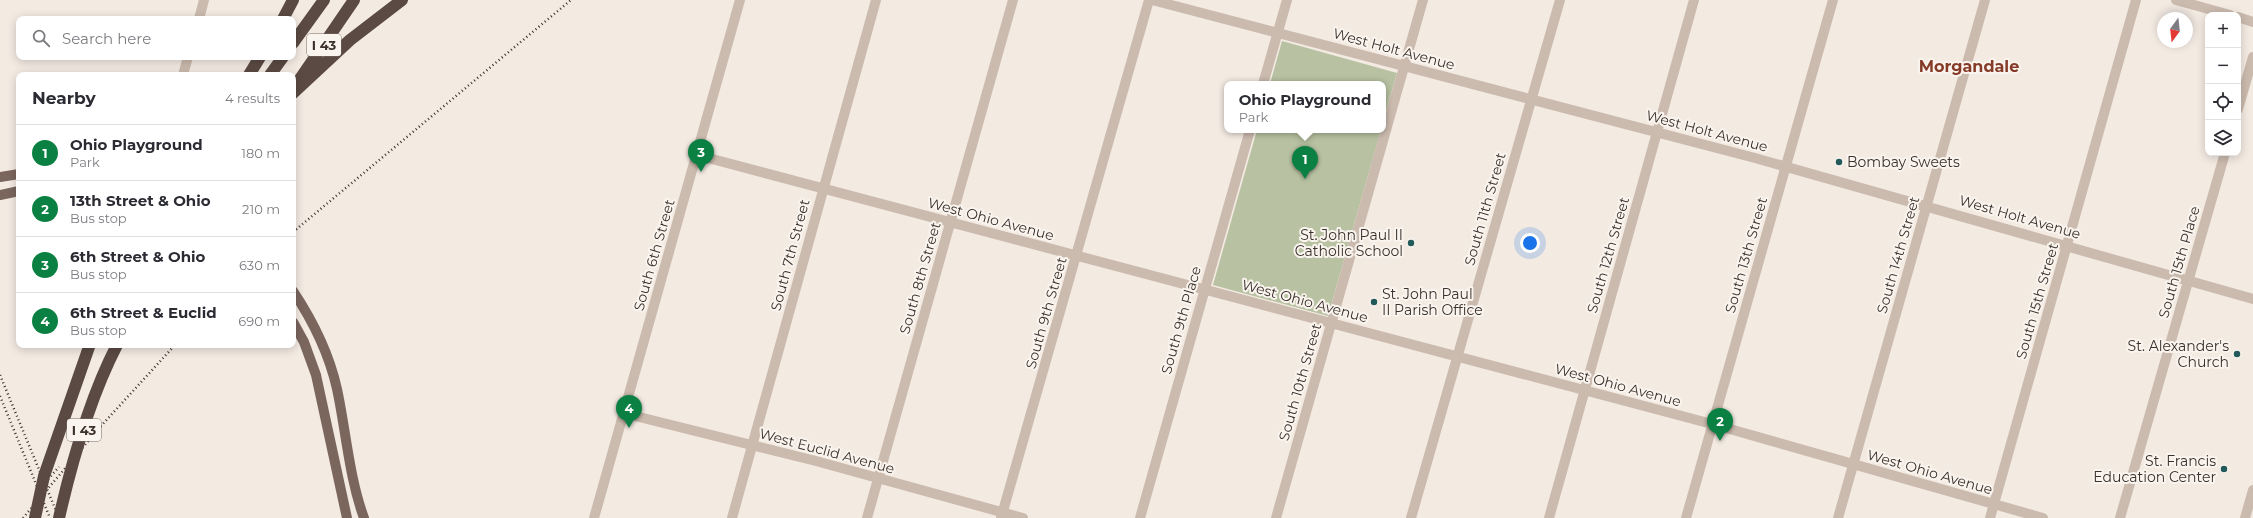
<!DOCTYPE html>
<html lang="en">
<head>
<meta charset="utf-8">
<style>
	body { margin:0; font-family:Montserrat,sans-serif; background:#f2f2f3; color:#2b2b33 }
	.controls { position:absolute; right:12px; top:12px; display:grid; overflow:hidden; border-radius:8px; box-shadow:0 2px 10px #0003 }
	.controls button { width:36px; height:36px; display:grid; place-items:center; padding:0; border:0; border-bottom:1px solid #e1e1e2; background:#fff; color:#2b2b33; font:20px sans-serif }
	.compass { position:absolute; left:2157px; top:12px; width:36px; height:36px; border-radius:50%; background:#fff; box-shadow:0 2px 10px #0003; rotate:195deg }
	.you { position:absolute; left:1530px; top:243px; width:14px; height:14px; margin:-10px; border:3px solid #fff; border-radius:50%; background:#1a73e8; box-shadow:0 0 0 6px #1a73e833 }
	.badge { display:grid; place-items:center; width:26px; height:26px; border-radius:50%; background:#0b8043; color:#fff; font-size:13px; font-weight:700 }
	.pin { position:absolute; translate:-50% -33px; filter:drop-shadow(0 1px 2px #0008) }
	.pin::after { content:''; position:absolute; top:21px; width:14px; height:12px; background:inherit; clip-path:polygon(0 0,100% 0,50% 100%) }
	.popup { position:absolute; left:1224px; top:81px; width:162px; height:52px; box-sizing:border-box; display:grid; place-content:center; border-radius:8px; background:#fff; filter:drop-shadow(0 1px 3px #0005); font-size:13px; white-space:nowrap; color:#7c7c81 }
	.popup b { font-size:15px; color:#2b2b33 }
	.popup::after { content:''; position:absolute; left:50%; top:100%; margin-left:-8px; border:8px solid transparent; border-top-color:#fff }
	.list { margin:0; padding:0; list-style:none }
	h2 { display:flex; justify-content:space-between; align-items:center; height:52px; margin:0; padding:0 16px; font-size:17px }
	h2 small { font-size:13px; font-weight:400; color:#7c7c81 }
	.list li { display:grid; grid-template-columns:26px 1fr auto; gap:12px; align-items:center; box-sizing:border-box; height:56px; padding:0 16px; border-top:1px solid #e1e1e2 }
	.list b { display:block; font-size:15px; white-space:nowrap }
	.list p { margin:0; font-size:13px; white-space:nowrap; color:#7c7c81 }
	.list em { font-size:13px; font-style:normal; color:#7c7c81 }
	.icon { flex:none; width:22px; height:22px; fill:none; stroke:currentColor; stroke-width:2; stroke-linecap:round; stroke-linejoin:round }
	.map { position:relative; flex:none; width:2253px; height:518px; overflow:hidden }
	.search { position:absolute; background:#fff; box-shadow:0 2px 10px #0003; left:16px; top:16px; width:280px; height:44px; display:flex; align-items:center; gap:10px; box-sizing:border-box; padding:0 14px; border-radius:8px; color:#7c7c81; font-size:15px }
	.panel { position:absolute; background:#fff; box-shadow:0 2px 10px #0003; left:16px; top:72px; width:280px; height:276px; border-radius:8px }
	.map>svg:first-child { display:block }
	.green { fill:#b8c2a2 }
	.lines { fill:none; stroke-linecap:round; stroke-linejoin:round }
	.minor { stroke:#cbbaae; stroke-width:10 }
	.major { stroke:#7b665e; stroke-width:10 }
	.highway { stroke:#5a4a43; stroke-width:12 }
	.rail { stroke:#3a302c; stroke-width:2.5; stroke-dasharray:1 3; stroke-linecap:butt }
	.highway-bridge { stroke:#5a4a43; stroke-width:12 }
	.poi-dot { fill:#22595a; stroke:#faf4ee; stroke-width:1.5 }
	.labels { text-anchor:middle; stroke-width:4; stroke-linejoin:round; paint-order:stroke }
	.shield { fill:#faf4ee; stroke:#746b66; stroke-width:1 }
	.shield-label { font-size:13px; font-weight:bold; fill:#3a302c }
	.street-label { font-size:14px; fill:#3a302c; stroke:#faf4ee }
	.poi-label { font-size:14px; fill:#3a302c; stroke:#faf4ee; text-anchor:end }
	.quarter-label { font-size:16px; font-weight:bold; fill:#863a28; stroke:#faf4ee }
</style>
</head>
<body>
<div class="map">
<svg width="2253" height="518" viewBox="0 0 2253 518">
	<rect width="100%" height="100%" fill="#f3eae2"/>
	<path class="green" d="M1282 41 1397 73 1383 122V84H1270Z
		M1257 130H1381L1328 316 1213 285Z"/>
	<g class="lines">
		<path class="minor" d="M1152 0 1755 158 2253 299
			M2176 0 2230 15
			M2238 17 2253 22
			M199 19 204 0
			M183 75 188 57
			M1263 84 1287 0
			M2238 109 2253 57
			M697 155 1712 424 2043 518
			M623 413 816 461 1023 518
			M594 518 740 0
			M732 518 876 0
			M867 518 1013 0
			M1001 518 1149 0
			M1140 518 1250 130
			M1276 518 1423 0
			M1411 518 1560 0
			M1549 518 1694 0
			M1686 518 1833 0
			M1838 518 1985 0
			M1990 518 2136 0
			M2120 518 2225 153
			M2245 518 2253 490"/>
		<path class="major" d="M0 177 19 174
			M0 195 19 191
			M293 291C313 321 329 353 337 389 346 431 349 477 364 518
			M293 322 304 342 316 375 347 518"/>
		<path class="highway" d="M283 19 293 0
			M293 43 324 0
			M249 75 260 57
			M270 75 283 57
			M298 82 354 0
			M293 93 350 40 402 0"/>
		<path class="rail" d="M293 232 571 0
			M0 375 59 518
			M0 396 50 518
			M40 488 59 467
			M23 518 101 426 175 345"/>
		<path class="highway-bridge" d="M35 518 44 476 89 347
			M59 518C72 461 90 397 117 345"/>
	</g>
	<g class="poi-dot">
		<circle cx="1839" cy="162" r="4"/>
		<circle cx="1411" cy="243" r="4"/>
		<circle cx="1374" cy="302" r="4"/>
		<circle cx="2237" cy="354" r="4"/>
		<circle cx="2224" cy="469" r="4"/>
	</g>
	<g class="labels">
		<g class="shield">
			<rect x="307" y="34" width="34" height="22" rx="3"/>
			<rect x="67" y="419" width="34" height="22" rx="3"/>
		</g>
		<g class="shield-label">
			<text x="324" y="50">I 43</text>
			<text x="84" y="435">I 43</text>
		</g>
		<g class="street-label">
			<text transform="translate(1394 49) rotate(15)" y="5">West Holt Avenue</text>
			<text transform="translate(1707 131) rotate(15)" y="5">West Holt Avenue</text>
			<text transform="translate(1485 209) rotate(-74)" y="5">South 11th Street</text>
			<text transform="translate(2020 217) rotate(16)" y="5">West Holt Avenue</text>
			<text transform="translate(991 219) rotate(15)" y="5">West Ohio Avenue</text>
			<text transform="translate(654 255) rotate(-74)" y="5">South 6th Street</text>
			<text transform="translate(790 255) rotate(-75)" y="5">South 7th Street</text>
			<text transform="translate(1608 255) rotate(-74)" y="5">South 12th Street</text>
			<text transform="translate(1746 255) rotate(-74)" y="5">South 13th Street</text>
			<text transform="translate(1898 255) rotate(-74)" y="5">South 14th Street</text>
			<text transform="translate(2179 262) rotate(-74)" y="5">South 15th Place</text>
			<text transform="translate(920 278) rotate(-74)" y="5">South 8th Street</text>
			<text transform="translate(1305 301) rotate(15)" y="5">West Ohio Avenue</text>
			<text transform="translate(2037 301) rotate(-74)" y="5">South 15th Street</text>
			<text transform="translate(1046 313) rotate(-74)" y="5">South 9th Street</text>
			<text transform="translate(1181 320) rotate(-74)" y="5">South 9th Place</text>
			<text transform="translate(1300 382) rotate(-74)" y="5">South 10th Street</text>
			<text transform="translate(1618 385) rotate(15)" y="5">West Ohio Avenue</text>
			<text transform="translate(827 451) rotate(15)" y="5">West Euclid Avenue</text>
			<text transform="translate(1930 472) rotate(16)" y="5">West Ohio Avenue</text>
		</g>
		<g class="poi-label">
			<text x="1847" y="167" text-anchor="start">Bombay Sweets</text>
			<text x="1403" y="240">St. John Paul II<tspan x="1403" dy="16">Catholic School</tspan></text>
			<text x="1382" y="299" text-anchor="start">St. John Paul<tspan x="1382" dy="16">II Parish Office</tspan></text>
			<text x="2229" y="351">St. Alexander's<tspan x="2229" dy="16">Church</tspan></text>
			<text x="2216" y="466">St. Francis<tspan x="2216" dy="16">Education Center</tspan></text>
		</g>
		<g class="quarter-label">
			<text x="1969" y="72">Morgandale</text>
		</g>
	</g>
</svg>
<div class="controls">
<button>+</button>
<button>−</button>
<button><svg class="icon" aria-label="locate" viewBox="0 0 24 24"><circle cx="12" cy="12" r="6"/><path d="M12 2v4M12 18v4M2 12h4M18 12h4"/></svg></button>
<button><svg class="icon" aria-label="layers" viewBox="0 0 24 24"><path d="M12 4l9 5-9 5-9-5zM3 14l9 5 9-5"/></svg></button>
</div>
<svg class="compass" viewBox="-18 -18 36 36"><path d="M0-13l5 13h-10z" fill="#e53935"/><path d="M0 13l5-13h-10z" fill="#7c7c81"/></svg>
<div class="you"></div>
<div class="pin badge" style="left:1305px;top:179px">1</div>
<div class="popup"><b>Ohio Playground</b>Park</div>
<div class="pin badge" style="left:1720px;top:441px">2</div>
<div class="pin badge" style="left:701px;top:172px">3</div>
<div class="pin badge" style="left:629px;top:428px">4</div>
<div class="search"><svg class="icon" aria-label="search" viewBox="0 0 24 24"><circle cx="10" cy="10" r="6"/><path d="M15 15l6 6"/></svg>Search here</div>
<section class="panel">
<h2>Nearby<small>4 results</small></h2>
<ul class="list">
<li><span class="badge">1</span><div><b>Ohio Playground</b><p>Park</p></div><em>180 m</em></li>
<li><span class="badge">2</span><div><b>13th Street &amp; Ohio</b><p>Bus stop</p></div><em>210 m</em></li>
<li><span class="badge">3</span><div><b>6th Street &amp; Ohio</b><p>Bus stop</p></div><em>630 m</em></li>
<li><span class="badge">4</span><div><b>6th Street &amp; Euclid</b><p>Bus stop</p></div><em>690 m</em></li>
</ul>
</section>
</div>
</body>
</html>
